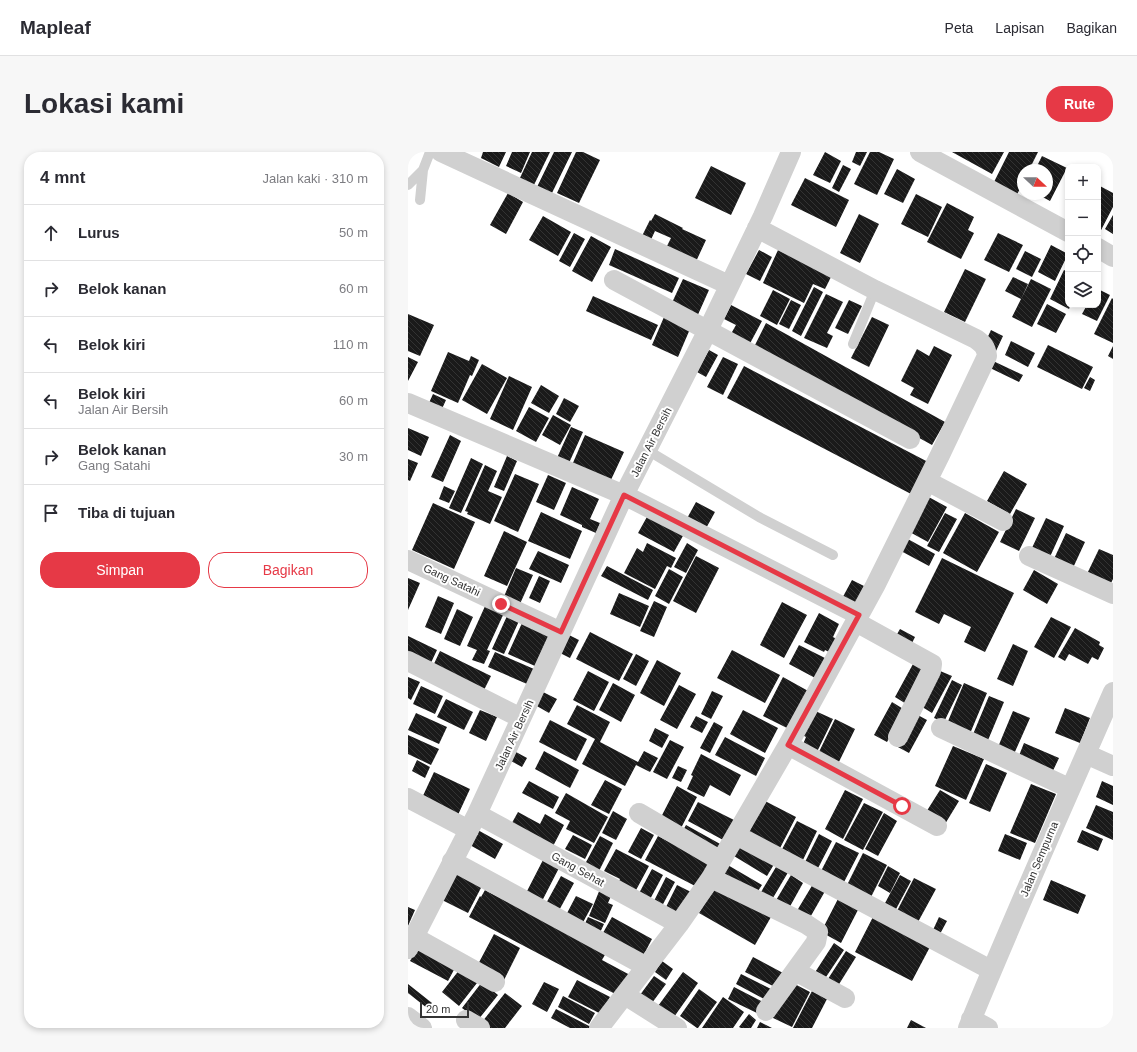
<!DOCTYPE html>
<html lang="id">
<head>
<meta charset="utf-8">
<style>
	body { margin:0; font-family:Helvetica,sans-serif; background:#f7f7f7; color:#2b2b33 }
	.controls { position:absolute; right:12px; top:12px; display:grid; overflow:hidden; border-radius:8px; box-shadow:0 2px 6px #0003 }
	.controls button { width:36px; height:36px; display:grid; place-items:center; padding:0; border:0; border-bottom:1px solid #e1e1e2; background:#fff; color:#2b2b33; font:20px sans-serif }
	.compass { position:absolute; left:609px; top:12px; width:36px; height:36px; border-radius:50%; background:#fff; box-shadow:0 2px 6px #0003; rotate:112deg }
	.scale { position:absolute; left:12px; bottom:10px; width:49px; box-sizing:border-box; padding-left:4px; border:2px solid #333; border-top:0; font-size:11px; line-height:14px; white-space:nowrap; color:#333; -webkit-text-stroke:3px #fff; paint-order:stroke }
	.stop { position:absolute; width:12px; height:12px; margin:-9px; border:3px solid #e63946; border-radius:50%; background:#fff }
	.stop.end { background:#e63946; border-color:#fff; box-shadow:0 1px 4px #0008 }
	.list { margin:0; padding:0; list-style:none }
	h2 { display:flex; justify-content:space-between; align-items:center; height:52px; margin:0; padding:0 16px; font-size:17px }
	h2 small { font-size:13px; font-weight:400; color:#7c7c81 }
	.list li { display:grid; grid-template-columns:26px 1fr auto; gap:12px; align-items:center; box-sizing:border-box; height:56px; padding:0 16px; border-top:1px solid #e1e1e2 }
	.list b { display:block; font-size:15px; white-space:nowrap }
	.list p { margin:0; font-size:13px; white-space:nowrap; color:#7c7c81 }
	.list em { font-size:13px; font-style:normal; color:#7c7c81 }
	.actions { display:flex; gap:8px; padding:12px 16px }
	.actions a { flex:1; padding:9px 0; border:1px solid #e63946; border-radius:16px; text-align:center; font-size:14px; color:#e63946 }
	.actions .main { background:#e63946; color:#fff }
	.icon { flex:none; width:22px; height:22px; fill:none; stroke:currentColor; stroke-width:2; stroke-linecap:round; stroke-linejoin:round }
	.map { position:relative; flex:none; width:705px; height:876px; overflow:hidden; border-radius:16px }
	header { display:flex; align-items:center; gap:24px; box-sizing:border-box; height:56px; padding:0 20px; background:#fff; border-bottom:1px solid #e1e1e2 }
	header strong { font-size:19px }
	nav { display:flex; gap:22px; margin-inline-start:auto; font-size:14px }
	.intro { display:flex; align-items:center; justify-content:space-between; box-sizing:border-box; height:96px; padding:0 24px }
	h1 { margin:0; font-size:28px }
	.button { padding:10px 18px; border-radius:16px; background:#e63946; color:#fff; font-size:14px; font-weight:700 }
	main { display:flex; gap:24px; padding:0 24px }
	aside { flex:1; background:#fff; border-radius:16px; box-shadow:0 2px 6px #0003 }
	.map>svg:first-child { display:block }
	.building { fill:url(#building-back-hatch) }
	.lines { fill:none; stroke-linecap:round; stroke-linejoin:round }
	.lane { stroke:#d0d0d0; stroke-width:10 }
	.street { stroke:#d0d0d0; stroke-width:20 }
	.route { stroke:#e63946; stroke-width:5 }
	.labels { text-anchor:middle; stroke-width:4; stroke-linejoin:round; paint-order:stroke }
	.street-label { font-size:11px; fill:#333; stroke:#fff }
</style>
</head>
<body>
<header>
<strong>Mapleaf</strong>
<nav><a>Peta</a><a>Lapisan</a><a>Bagikan</a></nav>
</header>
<div class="intro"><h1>Lokasi kami</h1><a class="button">Rute</a></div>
<main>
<aside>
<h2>4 mnt<small>Jalan kaki · 310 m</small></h2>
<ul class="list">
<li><svg class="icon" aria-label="ahead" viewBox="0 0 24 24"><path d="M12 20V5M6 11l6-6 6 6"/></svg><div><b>Lurus</b></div><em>50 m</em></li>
<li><svg class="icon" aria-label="right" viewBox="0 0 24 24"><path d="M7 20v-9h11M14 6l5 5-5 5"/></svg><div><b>Belok kanan</b></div><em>60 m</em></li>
<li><svg class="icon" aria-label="left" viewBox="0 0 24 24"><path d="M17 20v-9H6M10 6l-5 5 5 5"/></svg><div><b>Belok kiri</b></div><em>110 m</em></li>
<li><svg class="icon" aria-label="left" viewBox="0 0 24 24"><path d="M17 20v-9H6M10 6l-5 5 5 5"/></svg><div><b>Belok kiri</b><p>Jalan Air Bersih</p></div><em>60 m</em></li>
<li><svg class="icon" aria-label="right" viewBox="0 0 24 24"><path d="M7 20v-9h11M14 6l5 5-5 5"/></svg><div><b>Belok kanan</b><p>Gang Satahi</p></div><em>30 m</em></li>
<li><svg class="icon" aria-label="arrive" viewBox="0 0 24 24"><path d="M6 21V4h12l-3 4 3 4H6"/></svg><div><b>Tiba di tujuan</b></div></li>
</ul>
<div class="actions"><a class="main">Simpan</a><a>Bagikan</a></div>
</aside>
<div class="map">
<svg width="705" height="876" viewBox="0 0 705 876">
	<defs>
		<pattern id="building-back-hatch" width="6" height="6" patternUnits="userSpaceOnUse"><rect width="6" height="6" fill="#1a1a1a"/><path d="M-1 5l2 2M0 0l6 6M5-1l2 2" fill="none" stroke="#333"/></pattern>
	</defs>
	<rect width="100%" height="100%" fill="#fff"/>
	<path class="building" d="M75 0H98L91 15 73 6Z
		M104 0H122L113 21 98 14Z
		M124 0H142L125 35 111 28Z
		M146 0H164L144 41 129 35Z
		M168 0H175L192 8 171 51 149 41Z
		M417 0 433 9 422 31 405 23Z
		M448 0H459L452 14 444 10Z
		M462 0H471L486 7 469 43 446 32Z
		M544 0H596L584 22Z
		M601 0H630L621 18H615V31L605 50 582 38Z
		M634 4 659 16 642 49 629 42H639V18H627Z
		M435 13 443 17 431 40 424 36Z
		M303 14 338 31 323 63 287 46Z
		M489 17 507 27 495 51 476 42Z
		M397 26 441 48 428 75 383 53Z
		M690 33 705 41V55L690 84Z
		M100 41 115 50 98 82 82 73Z
		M508 42 534 55 520 85 493 72Z
		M539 51 566 65 560 78 566 81 553 107 519 90Z
		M247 62 275 76 274 77 298 88 285 116 255 102 263 86 247 79 240 94 231 90 242 68 243 69Z
		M451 62 471 72 452 111 432 101Z
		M705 63V82L697 77Z
		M135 64 163 80 150 104 121 88Z
		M166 81 177 87 162 115 151 109Z
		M590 81 615 93 601 120 576 108Z
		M183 84 203 95 184 130 164 119Z
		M643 93 660 102 647 129 630 120Z
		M207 97 271 126 264 141 201 113Z
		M351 98 364 105 352 129 338 122Z
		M370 98 424 123 417 137 405 132 396 151 355 131Z
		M617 99 633 107 624 125 608 117Z
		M557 117 578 127 557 170 536 160Z
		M656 118 660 120V153H663L661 157 642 147Z
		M605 125 620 132 613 147 597 139Z
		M275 127 301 138 288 167 262 155Z
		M623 127 643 137 624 175 604 165Z
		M406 135 415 140 393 184 384 179Z
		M690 137 702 143 689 169 674 162 679 153H690Z
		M365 138 382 147 369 173 352 164Z
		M418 142 435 150 419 181 425 184 419 196 396 186Z
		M185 144 250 173 243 188 178 159Z
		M704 146 705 147V191L686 182Z
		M383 148 393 153 381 177 371 172Z
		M441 148 454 154 440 182 427 176Z
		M639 152 658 162 648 181 629 172Z
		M323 153 354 169 339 197 320 187 328 173 316 167Z
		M0 162 26 173 12 204 0 199Z
		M256 165 282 177 270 205 244 193Z
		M464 165 481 173 461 215 443 206Z
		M358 171 537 270 524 293 346 195Z
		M583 178 595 184 588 199 576 193Z
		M603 189 627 201 620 215 597 203Z
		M640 193 685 215 674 237 629 215Z
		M526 194 544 203 520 252 502 243 506 236 493 229 509 197 521 204Z
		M705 194V207L700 204Z
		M301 198 310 203 298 225 289 220Z
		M40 200 61 209 63 204 71 208 64 224 62 223 50 251 23 239Z
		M0 205 10 210 0 229Z
		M315 205 330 212 315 243 299 235Z
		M583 208 615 223 611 230 580 215Z
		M74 212 99 226 79 262 54 248Z
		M336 214 522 311 505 343 319 246Z
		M101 224 124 235 105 278 82 267Z
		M682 225 687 228 682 239 676 236Z
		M133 233 151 244 141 261 123 251Z
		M25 242 38 248 33 259 20 253Z
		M156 246 171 254 162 270 148 262Z
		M121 255 141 266 128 290 108 279Z
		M145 263 163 273 152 293 134 283Z
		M163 275 175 280 161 311 149 306Z
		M0 276 21 285 13 304 0 298Z
		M42 283 53 289 35 330 23 325Z
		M177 283 216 300 202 330 164 313Z
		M99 304 109 309 96 339 86 335Z
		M63 306 75 312 53 361 41 356Z
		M0 307 10 311 2 329 0 328Z
		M77 313 89 319 80 339 94 345 82 372 59 362 60 360 57 359Z
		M596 319 619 332 602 362 579 349Z
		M107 322 131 332 110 380 86 369Z
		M140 323 158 331 146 358 128 350Z
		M36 334 47 339 41 351 31 347Z
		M164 335 191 347 182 367 192 371 188 381 174 375V373L152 363Z
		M517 343 539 355 520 390 498 378Z
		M288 350 307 360 296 380 277 370Z
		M25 351 67 370 46 417 4 398Z
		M608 357 627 366 611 399 592 390Z
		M133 360 174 379 162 407 120 389Z
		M537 361 549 367 531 400 519 394Z
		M557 361 591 380 569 420 535 401Z
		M240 363 276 382 266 400 230 381Z
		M638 366 656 374 641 407 623 398Z
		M96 379 119 390 99 434 76 424Z
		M658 381 677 390 664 418 645 409Z
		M498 386 527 402 521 414 491 398Z
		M239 391 268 406 263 416 259 414 247 437 216 421 229 396 235 400Z
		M279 391 290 398 278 421 266 415Z
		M691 397 705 403V427L700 437 677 426Z
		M130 399 161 413 153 431 121 417Z
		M288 404 311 416 288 461 265 449Z
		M534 406 606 441 577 500 556 490 563 475 536 462 531 472 507 460Z
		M199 414 245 438 240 448 193 424Z
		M108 416 125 423 111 454 95 447Z
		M261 417 275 425 261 452 247 444Z
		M626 418 650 432 639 452 615 438Z
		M131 424 142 429 132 451 121 446Z
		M0 426 12 431 0 458Z
		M444 428 456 434 445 459 431 452Z
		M211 441 241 454 232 475 202 462Z
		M30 444 46 451 33 482 17 475Z
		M246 449 259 455 246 485 232 479Z
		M374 450 399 463 376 506 352 493Z
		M78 452 96 461 79 498 82 499 76 512 64 508 69 498 59 494Z
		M49 457 65 465 52 494 36 487Z
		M411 461 431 472 425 485 432 489 425 502 417 498 416 500 396 490Z
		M99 464 111 469 96 502 84 497Z
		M643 465 663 475 646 506 626 495Z
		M114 471 141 483 127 514 100 502Z
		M667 476 692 490 691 493 696 496 690 508 684 505 680 512 661 502 657 509 650 505Z
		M492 477 507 485 501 497 485 489Z
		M182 480 225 502 211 529 168 507Z
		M159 482 171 488 162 506 150 500Z
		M0 484 29 498 21 515 0 505Z
		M605 492 620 499 605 534 589 527Z
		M391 493 419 507 409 527 381 512Z
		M324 498 372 523 357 551 309 526Z
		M32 499 83 524 75 540 24 516Z
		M87 500 126 517 119 532 80 515Z
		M228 502 241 509 228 534 215 527Z
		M249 508 273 521 256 554 232 541Z
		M505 512 518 519 500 553 487 545Z
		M525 516 544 524 524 561 511 553Z
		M180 519 201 530 186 559 165 548Z
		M0 525 12 530 3 548 0 546Z
		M375 525 402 540 383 578 355 564Z
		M544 528 554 533 536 570 526 566Z
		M205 531 227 543 213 570 191 558Z
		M556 531 579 541 561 584 538 574Z
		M271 533 288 542 269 577 252 568Z
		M13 534 35 544 27 562 5 552Z
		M304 539 315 544 303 567 293 562Z
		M135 540 149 547 141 561 127 553Z
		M581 544 596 550 578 593 563 587Z
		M38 547 65 560 56 578 29 565Z
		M484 550 497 558 479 590 466 583Z
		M169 553 202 570 192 590 230 610 236 599 250 606 242 620 228 613 217 634 174 612 187 587 159 572Z
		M657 556 682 566 672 591 647 581Z
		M403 557 425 567 407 604 393 597 398 585 391 581Z
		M72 558 89 565 78 589 61 581Z
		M335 558 370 576 357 601 322 582Z
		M605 559 622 566 606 602 590 595Z
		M8 561 39 575 31 592 0 578Z
		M506 561 519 568 501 601 488 594Z
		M288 564 300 570 294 581 282 575Z
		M427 567 447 577 428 616 408 606Z
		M142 568 179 587 168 609 131 590Z
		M306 570 315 575 302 601 292 596Z
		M247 576 261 583 254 596 241 589Z
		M0 583 31 597 23 613 0 602Z
		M317 585 357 606 348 624 307 603Z
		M262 588 276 595 259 627 245 620Z
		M616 591 651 606 642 625 608 611Z
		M545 594 576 607 558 648 527 634Z
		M136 599 171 618 162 636 127 617Z
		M108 600 119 606 114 615 103 609Z
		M293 602 333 623 322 644 302 633 296 645 279 637 285 624 283 623Z
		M9 608 22 615 17 626 4 619Z
		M578 612 599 621 582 660 561 651Z
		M270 614 279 618 273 630 264 626Z
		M26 620 62 637 49 665 13 648Z
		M197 628 214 637 201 662 183 653Z
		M121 629 151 645 145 657 114 641Z
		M694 629 705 634V653L688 645Z
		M623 632 648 642 627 691 602 681Z
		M269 634 289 645 271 680 251 669Z
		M437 638 455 647 435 687 417 677Z
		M532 638 551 649 534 677 515 665Z
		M158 641 200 665 186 691 158 677 162 669 147 661Z
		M357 649 388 665 370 700 339 684Z
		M290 650 328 669 317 689 280 669Z
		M456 651 475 660 455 698 436 688Z
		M688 653 705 660V688L678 676Z
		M205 659 219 667 208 688 194 681Z
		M110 660 132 672 137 662 156 673 142 700 100 678Z
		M476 661 489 669 470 704 457 697Z
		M389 669 409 679 393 712 372 701Z
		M278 673 314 693 308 704 272 684Z
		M233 676 246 683 233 707 220 700Z
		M68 677 95 692 87 707 60 692Z
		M674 678 695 687 690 699 669 690Z
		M411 682 424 689 408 720 395 714Z
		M597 682 619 691 612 708 590 699Z
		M165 683 184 693 177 707 157 697Z
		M192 684 205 691 191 719 177 712Z
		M250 684 304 712 291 736 237 708Z
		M329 687 368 709 359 724 321 701Z
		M428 690 451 701 435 732 412 721Z
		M208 697 241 714 227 740 210 731 212 727 196 719Z
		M455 701 479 713 463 745 439 733Z
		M135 708 151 716 133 751 117 743Z
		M371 710 382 717 362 751 350 745Z
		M318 712 354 733 346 745 311 724Z
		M480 714 492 721 482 741 470 734Z
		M244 717 255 723 240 751 229 745Z
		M47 718 75 732 60 761 32 747Z
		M383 723 395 731 380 758 367 750Z
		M492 723 503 729 487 759 476 753Z
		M153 724 166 731 148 764 135 757Z
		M258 725 267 730 254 754 246 749Z
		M506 726 528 737 510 770 489 759Z
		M408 727 420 734 400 769 387 762Z
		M643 728 678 743 670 762 635 748Z
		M269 733 287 742 274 766 257 757Z
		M308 733 363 765 347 793 291 761Z
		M192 737 204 742 200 751 205 753 197 771 181 764Z
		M77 738 198 801 194 808 222 823 211 844 61 765 72 744 73 745Z
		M432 743 452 754 433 791 413 780Z
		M168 744 185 752 173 774 157 765Z
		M0 755 7 758 0 774Z
		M466 763 523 793 504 829 447 800Z
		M180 765 196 772 190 785 174 778Z
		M204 765 244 787 233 808 192 786Z
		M531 765 539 769 532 782 525 778Z
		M86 782 112 796 95 830 68 816Z
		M426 791 436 798 414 831 404 825Z
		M10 794 48 814 40 829 2 809Z
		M438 799 448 805 428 837 418 830Z
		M345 805 375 821 367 835 337 820Z
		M254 809 265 817 258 828 247 820Z
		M52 817 69 831 51 854 34 840Z
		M275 820 290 831 266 865 250 854Z
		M333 822 365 838 360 849 328 832Z
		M246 824 258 832 241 855 229 847Z
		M169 828 202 845 193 862 160 845Z
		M381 829 402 840 384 875 363 865Z
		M74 830 90 843 70 868 54 856Z
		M136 830 151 837 139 860 124 852Z
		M0 832 24 851 19 856 0 841Z
		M326 835 357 851 351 862 320 847Z
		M291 837 309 850 290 876H289L272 864Z
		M404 839 419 847 404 876H385Z
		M97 841 114 854 97 876H81L74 870Z
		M155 844 187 861 181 872 150 855Z
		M315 845 336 860 325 876H294Z
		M148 857 185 876H162L143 866Z
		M341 862 348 868 343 876H333L331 875Z
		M503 868 518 876H499Z
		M352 870 364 876H349Z"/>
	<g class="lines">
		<path class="lane" d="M0 33 15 18
			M12 48 15 18 22 0
			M445 192 467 138
			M239 298 351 365 425 403"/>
		<path class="street" d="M33 0 321 133
			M512 0 660 80
			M690 96 705 105
			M206 128 502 287
			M0 251 216 343 451 463
			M519 329 595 369
			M621 404 705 442
			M0 408 153 480
			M448 470 524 512 523 519 490 585
			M0 509 113 566
			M533 576 661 636
			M380 593 529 674
			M678 602 705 614
			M0 646 61 678
			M231 661 313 709
			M69 662 271 772
			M328 683 583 818
			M44 709 230 810
			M303 726 398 772 410 780 408 790 358 859
			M6 785 87 830
			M0 797 69 662 216 343 300 178 355 64 383 0
			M387 819 437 846
			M217 843 269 876
			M0 865 14 876
			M563 867 580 876
			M58 868 72 876
			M191 876 271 772 303 726 380 593 467 434 532 303 579 204C578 195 575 192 568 187L467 138 349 76
			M560 876C606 763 656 652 705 540"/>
	</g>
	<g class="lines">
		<path class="route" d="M93 452 153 480 216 343 451 463 380 593 494 654"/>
	</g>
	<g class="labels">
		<g class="street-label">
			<text transform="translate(243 290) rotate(-63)" y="4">Jalan Air Bersih</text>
			<text transform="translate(44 428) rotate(25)" y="4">Gang Satahi</text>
			<text transform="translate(106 583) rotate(-65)" y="4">Jalan Air Bersih</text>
			<text transform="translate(631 707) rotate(-67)" y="4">Jalan Sempurna</text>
			<text transform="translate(170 717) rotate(29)" y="4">Gang Sehat</text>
		</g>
	</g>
</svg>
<div class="controls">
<button>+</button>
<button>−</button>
<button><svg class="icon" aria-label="locate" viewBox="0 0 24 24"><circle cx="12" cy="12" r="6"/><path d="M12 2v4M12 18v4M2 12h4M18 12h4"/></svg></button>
<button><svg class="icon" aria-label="layers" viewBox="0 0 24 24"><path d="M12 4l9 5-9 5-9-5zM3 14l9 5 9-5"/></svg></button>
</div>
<svg class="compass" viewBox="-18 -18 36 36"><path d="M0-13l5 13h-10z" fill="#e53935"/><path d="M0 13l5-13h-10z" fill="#7c7c81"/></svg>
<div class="scale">20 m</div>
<div class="stop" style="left:494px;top:654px"></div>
<div class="stop end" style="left:93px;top:452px"></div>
</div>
</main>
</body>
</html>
